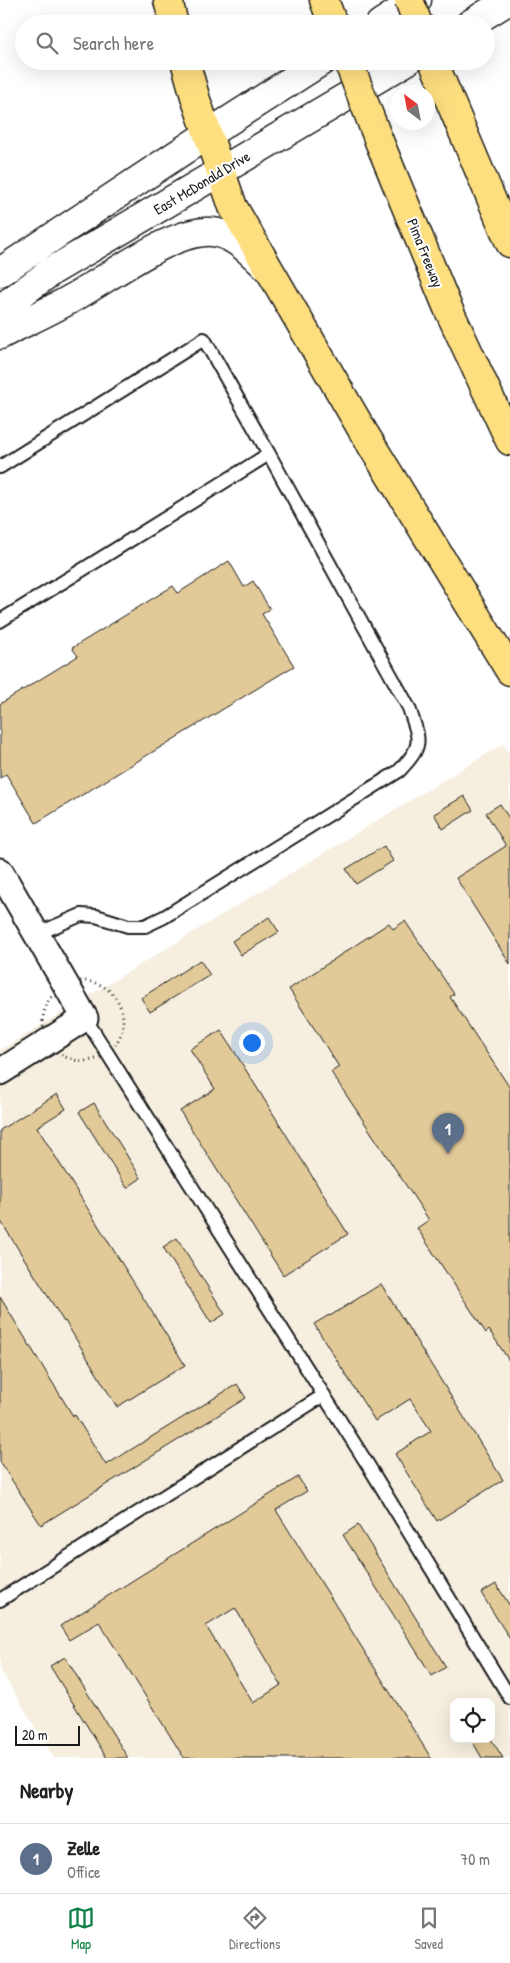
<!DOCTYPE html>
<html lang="en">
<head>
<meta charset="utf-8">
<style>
	body { margin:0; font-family:"Patrick Hand",sans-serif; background:#f2f2f2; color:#222 }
	.controls { position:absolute; right:15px; bottom:15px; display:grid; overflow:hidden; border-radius:10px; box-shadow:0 5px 20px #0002 }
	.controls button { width:45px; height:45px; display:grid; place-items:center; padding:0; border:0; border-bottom:1px solid #e0e0e0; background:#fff; color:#222; font:25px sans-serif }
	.compass { position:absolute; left:390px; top:85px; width:45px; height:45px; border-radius:50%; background:#fff; box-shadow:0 5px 20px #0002; rotate:328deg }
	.scale { position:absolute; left:15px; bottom:12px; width:65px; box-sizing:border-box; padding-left:5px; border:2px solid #1c1c1c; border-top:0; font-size:14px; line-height:18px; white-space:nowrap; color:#1c1c1c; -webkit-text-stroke:4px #fff; paint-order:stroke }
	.you { position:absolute; left:251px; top:1042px; width:18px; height:18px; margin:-12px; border:4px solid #fff; border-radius:50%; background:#1a73e8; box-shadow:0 0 0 8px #1a73e833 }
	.badge { display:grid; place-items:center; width:32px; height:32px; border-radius:50%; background:#0b8043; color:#fff; font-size:16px; font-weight:700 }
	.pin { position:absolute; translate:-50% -41px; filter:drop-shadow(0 1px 2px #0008) }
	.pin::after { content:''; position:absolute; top:26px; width:18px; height:15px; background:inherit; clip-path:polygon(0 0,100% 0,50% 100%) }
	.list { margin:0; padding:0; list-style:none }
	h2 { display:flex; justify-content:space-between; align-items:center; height:65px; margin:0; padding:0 20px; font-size:21px }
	h2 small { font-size:16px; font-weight:400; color:#767676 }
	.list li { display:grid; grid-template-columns:32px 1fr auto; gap:15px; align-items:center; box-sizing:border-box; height:70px; padding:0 20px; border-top:1px solid #e0e0e0 }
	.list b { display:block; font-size:19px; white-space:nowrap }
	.list p { margin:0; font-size:16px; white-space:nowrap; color:#767676 }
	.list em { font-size:16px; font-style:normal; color:#767676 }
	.icon { flex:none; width:28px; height:28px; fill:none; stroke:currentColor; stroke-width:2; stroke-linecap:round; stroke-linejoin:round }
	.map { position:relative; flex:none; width:510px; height:1758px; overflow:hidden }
	.search { position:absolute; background:#fff; box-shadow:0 5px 20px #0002; left:15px; right:15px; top:15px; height:55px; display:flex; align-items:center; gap:12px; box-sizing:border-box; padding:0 18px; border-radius:28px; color:#767676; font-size:19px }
	.sheet { height:135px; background:#fff }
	nav { display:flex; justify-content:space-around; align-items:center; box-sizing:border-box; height:70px; border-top:1px solid #e0e0e0; background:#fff; font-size:14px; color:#767676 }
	nav a { display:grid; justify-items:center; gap:2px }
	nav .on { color:#0b8043 }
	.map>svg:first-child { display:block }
	.built { fill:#f6efe0; fill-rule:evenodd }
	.building { fill:#e1c998; stroke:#1c1c1c; fill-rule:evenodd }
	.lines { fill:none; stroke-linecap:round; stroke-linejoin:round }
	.lane-casing { stroke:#1c1c1c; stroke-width:16 }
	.street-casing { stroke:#1c1c1c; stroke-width:29 }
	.secondary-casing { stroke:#1c1c1c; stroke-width:31 }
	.highway-casing { stroke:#1c1c1c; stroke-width:31 }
	.path { stroke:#1c1c1c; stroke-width:3; stroke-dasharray:1 4; stroke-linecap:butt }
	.lane { stroke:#fff; stroke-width:12 }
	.street { stroke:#fff; stroke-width:25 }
	.secondary { stroke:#fff; stroke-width:28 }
	.highway { stroke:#fedf80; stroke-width:28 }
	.highway-bridge-casing { stroke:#1c1c1c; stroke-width:31; stroke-linecap:butt }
	.highway-bridge { stroke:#fedf80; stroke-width:28 }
	.labels { text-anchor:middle; stroke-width:4; stroke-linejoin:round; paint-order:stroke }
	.street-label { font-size:15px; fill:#1c1c1c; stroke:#fff }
</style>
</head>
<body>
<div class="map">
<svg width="510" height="1758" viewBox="0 0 510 1758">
	<rect width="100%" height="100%" fill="#fff"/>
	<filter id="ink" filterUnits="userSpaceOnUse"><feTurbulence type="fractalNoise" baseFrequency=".02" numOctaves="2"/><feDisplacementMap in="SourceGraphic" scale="10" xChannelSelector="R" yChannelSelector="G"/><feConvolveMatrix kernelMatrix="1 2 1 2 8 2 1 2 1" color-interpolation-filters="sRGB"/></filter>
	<g filter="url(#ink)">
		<path class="built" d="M503 744 510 755V1758H54L0 1669V1050ZM454 1702H491V1739H454Z"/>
		<path class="building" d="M229 561 244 587 253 581 270 609 262 614 294 666 36 823 6 774 0 778V704L78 656 72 648 173 586 178 593Z
			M464 796 473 810 443 829 434 814Z
			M500 804 510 820V964L456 878 506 846 486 813Z
			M384 846 393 861 356 884 346 869Z
			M269 917 279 932 241 955 232 941Z
			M405 921 454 994 450 997 510 1088V1362L489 1330 486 1333 417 1228 429 1220 331 1072 339 1067 289 989 389 923 393 929Z
			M200 960 210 975 150 1012 141 998Z
			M221 1030 348 1234 283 1275 180 1111 215 1089 190 1049Z
			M57 1094 66 1109 37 1127 185 1365 117 1407 65 1321 64 1322 0 1220V1130Z
			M94 1103 141 1178 127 1188 79 1112Z
			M177 1238 225 1314 211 1323 163 1247Z
			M381 1284 503 1480 437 1521 395 1454 431 1431 410 1399 375 1421 314 1324 329 1315 330 1316Z
			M0 1297 73 1416 75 1415 106 1465 237 1384 246 1398 41 1525 0 1462Z
			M298 1477 307 1491 276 1510 431 1758H184L99 1622 69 1640 60 1626ZM235 1608 281 1685 253 1703 206 1626Z
			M358 1525 446 1667 432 1676 343 1535Z
			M496 1584 510 1606V1639L481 1593Z
			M65 1657 128 1758H107L50 1666Z
			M471 1739H491L503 1758H482Z"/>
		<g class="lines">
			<g class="lane-casing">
				<path id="lane" d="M0 467 204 339 269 454 0 621
					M37 934 81 915 96 916 128 926H145L164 917 399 771C424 745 420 741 409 708L269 454
					M85 1018 368 1465 510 1698
					M0 1600 324 1395"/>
			</g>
			<g class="street-casing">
				<path id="street" d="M0 871 85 1018 0 1072"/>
			</g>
			<g class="secondary-casing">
				<path id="secondary" d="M380 24 417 0
					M470 24 509 0
					M0 272 208 134 322 61
					M0 309 52 271 407 61
					M0 335C23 323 46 313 69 300 105 281 165 234 205 232 230 230 250 251 266 267"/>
			</g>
			<g class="highway-casing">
				<path id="highway" d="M168 0 174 24
					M324 0 333 24
					M185 61 196 100 233 207 364 433 510 671
					M433 61 510 243
					M379 141 447 306 510 441"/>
			</g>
			<path class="path" d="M43 1021a40 40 0 1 1 80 0a40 40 0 1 1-80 0Z"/>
			<use href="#lane" class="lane"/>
			<use href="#street" class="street"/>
			<use href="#secondary" class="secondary"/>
			<use href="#highway" class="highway"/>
			<g class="highway-bridge-casing">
				<path id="highway-bridge" d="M409 0 418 24
					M348 61 379 141"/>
			</g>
			<use href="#highway-bridge" class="highway-bridge"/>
		</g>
	</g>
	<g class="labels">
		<g class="street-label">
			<text transform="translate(202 183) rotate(-31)" y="5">East McDonald Drive</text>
			<text transform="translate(425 253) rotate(68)" y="5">Pima Freeway</text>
		</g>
	</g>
</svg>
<div class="controls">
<button><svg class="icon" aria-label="locate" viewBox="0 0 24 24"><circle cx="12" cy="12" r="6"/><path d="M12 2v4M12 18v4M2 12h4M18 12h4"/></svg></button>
</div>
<svg class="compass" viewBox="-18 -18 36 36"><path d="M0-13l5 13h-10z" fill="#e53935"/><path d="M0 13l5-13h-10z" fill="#767676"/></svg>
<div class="scale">20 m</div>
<div class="you"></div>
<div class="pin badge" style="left:448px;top:1154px;background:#5c6f8a">1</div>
<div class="search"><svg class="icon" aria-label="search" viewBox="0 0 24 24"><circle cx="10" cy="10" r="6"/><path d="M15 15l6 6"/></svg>Search here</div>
</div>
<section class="sheet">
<h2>Nearby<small></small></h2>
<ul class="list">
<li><span class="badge" style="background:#5c6f8a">1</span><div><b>Zelle</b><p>Office</p></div><em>70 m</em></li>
</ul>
</section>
<nav>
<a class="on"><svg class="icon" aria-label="map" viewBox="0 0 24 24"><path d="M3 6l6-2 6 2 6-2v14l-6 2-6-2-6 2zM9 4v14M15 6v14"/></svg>Map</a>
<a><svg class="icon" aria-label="directions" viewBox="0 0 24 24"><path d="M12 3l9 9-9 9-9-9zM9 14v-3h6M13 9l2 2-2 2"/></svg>Directions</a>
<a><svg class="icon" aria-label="saved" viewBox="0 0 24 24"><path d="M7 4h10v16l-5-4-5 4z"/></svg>Saved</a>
</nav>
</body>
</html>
